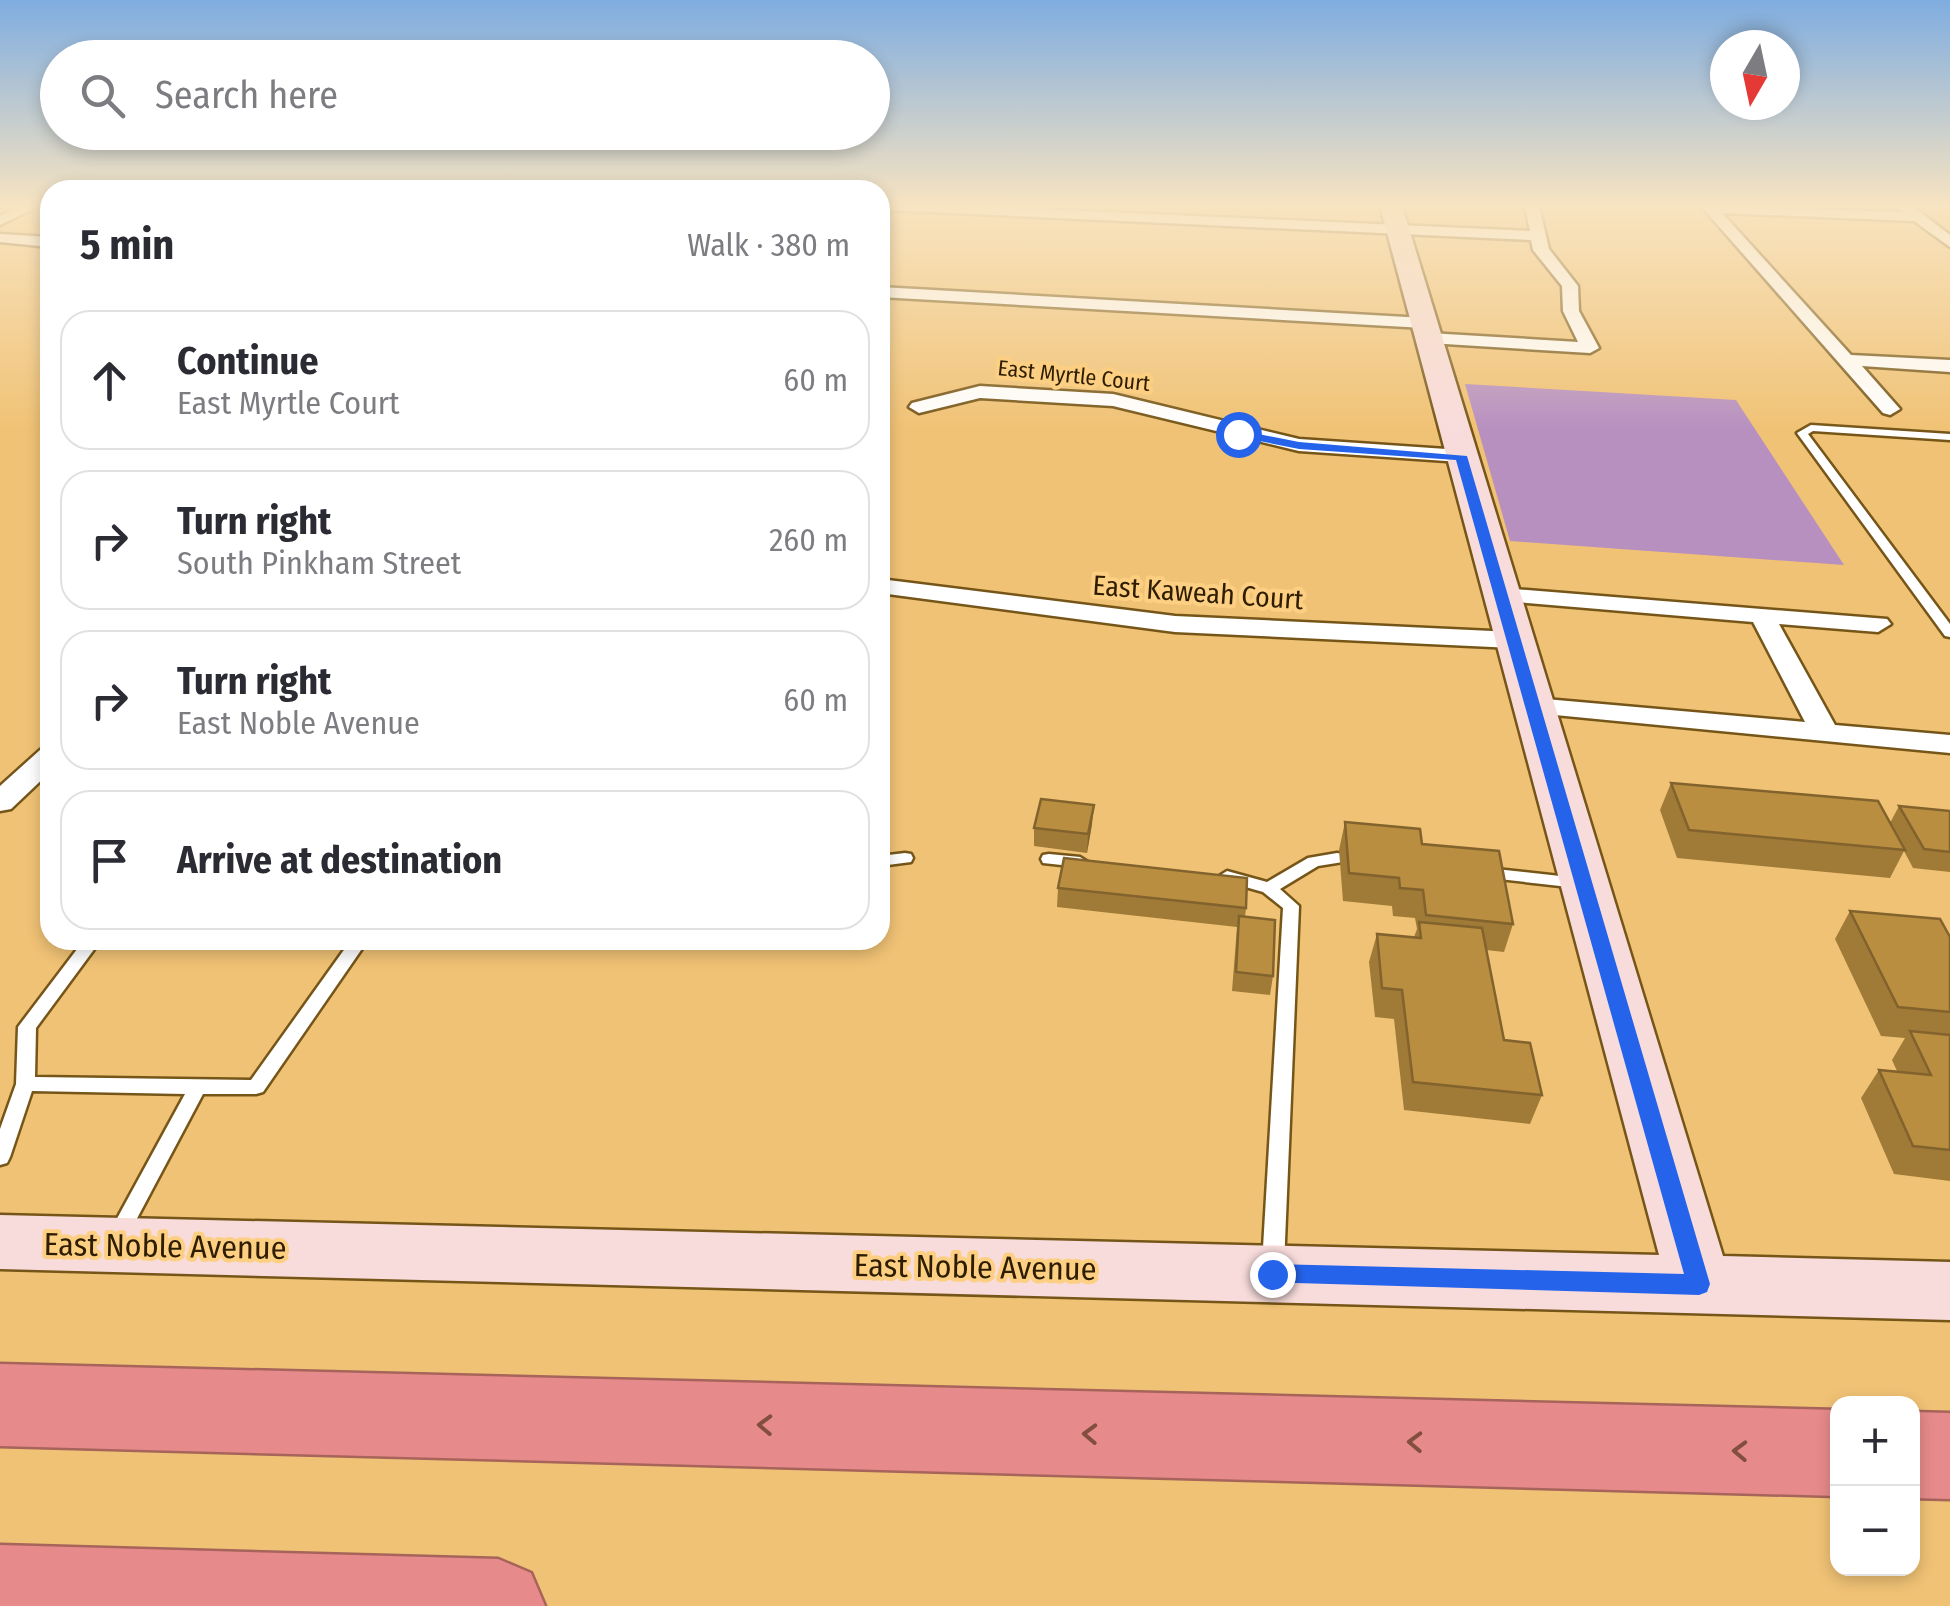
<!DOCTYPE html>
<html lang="en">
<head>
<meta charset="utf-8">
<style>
	body { margin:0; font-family:"Fira Sans Condensed",sans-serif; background:#f7f7f7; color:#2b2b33 }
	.controls { position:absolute; right:30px; bottom:30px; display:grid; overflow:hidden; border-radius:20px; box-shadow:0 5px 15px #0003 }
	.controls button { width:90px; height:90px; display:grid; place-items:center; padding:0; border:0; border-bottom:2px solid #e1e1e2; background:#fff; color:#2b2b33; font:50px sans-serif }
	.compass { position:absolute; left:1710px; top:30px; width:90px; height:90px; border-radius:50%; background:#fff; box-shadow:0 5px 15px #0003; rotate:189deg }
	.stop { position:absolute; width:30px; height:30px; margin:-22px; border:8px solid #2563eb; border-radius:50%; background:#fff }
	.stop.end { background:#2563eb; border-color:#fff; box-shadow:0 2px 10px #0008 }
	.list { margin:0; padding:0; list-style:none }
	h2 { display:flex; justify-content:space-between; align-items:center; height:130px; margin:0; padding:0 40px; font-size:42px }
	h2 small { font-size:32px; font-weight:400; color:#7c7c81 }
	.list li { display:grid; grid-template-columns:65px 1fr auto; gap:30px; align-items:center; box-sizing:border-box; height:140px; margin:0 20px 20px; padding:0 20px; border:2px solid #e1e1e2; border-radius:30px }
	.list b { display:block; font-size:38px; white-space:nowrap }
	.list p { margin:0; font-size:32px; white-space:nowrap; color:#7c7c81 }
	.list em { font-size:32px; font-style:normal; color:#7c7c81 }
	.icon { flex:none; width:55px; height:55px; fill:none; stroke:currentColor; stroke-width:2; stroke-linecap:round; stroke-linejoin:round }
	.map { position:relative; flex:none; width:1950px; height:1606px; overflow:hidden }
	.search { position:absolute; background:#fff; box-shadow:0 5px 15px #0003; left:40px; top:40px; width:850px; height:110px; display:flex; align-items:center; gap:25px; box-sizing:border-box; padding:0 35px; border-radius:55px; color:#7c7c81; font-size:38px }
	.panel { position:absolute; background:#fff; box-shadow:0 5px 15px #0003; left:40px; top:180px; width:850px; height:770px; border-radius:30px }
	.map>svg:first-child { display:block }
	.green { fill:#b790c0 }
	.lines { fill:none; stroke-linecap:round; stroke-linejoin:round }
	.lane-casing { stroke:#765618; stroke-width:5 }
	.street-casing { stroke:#765618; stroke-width:5 }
	.secondary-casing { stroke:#765618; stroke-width:5 }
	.highway-casing { stroke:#a6645a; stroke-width:5 }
	.lane { fill:#fff; fill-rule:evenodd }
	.street { fill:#fff; fill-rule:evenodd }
	.secondary { fill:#f8dcdc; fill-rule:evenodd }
	.highway { fill:#e78a8b; fill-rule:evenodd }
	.wall { fill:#a07a37 }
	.shaded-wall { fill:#82632d }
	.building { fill:#ba8e40; stroke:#82632d; stroke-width:2.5 }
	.oneway { stroke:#814e3f }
	.route { fill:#2563eb }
	.labels { text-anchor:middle; stroke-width:8; stroke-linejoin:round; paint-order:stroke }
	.far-street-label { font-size:22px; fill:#2e1d00; stroke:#fdcf82 }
	.street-label { font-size:28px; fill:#2e1d00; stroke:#fdcf82 }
	.near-street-label { font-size:32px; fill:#2e1d00; stroke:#fdcf82 }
</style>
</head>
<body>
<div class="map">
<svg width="1950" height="1606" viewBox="0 0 1950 1606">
	<rect width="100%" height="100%" fill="#f0c275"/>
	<path class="green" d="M1465 384 1736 400 1844 565 1510 541Z"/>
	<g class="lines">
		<g class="lane-casing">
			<path id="lane" d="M1811 425 1950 434V440L1813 431 1808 434 1950 624V637L1945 636 1797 433Z
				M905 853 911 854 913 858 911 862 880 866V856Z
				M1337 853 1343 854 1345 858 1343 862 1318 866 1280 889 1299 906 1284 1265 1280 1272 1273 1274 1266 1272 1262 1265 1283 908 1263 892 1221 880 1219 876 1227 871 1267 882 1308 858Z
				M1049 854 1080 857 1088 862 1080 867 1043 863 1041 859 1043 855Z
				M1487 868 1578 878 1586 883 1578 888 1481 877 1479 873Z
				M84 940H101L36 1028 35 1077 251 1080 351 940H368L263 1092 256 1094H203L125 1241 118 1244 111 1241 108 1235 185 1094 32 1091 10 1157 7 1163 0 1165V1129L16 1084 18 1027Z"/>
		</g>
		<g class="street-casing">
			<path id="street" d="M21 206H39L0 225V216Z
				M881 206H971L1530 231 1525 206H1539L1549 249 1578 286 1579 311 1599 348 1590 353 1429 343 1420 338 1429 333 1578 342 1563 311 1562 286 1533 250 1531 240 888 210Z
				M1701 206 1903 212 1897 206H1912L1950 235V247L1914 221 1722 213 1851 355 1950 360V372L1862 366 1900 409 1890 415 1883 413Z
				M0 234 50 237V247L0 242Z
				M880 287 1424 318 1433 323 1424 328 880 297Z
				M980 386 1113 394 1299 439 1461 450 1471 456 1461 462 1299 451 1113 406 980 398 919 413 909 407 912 403Z
				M880 579 1175 616 1513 632 1526 640 1513 648 1175 632 880 593Z
				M1501 588 1887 619 1891 624 1878 632 1779 624 1835 725 1950 735V753L1524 712 1520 706 1524 700 1534 698 1805 722 1753 622 1492 600 1489 595 1492 590Z
				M50 747V772L11 809 0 811V786L40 750Z"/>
		</g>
		<g class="secondary-casing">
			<path id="secondary" d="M1380 206H1402L1723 1256 1950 1262V1320L0 1269V1215L1659 1255Z"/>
		</g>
		<g class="highway-casing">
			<path id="highway" d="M0 1364 1838 1410V1496L0 1446Z
				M1912 1412 1950 1413V1499L1912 1498Z
				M0 1545 498 1559 531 1573 545 1606H0Z"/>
		</g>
		<use href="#lane" class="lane"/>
		<use href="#street" class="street"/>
		<use href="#secondary" class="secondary"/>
		<use href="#highway" class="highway"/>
	</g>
	<path class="wall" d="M1671 783 1890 823 1899 806 1950 811V872L1913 868 1904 851 1890 878 1677 858 1660 810Z
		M1345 822 1422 844 1513 924 1504 952 1486 950 1504 1040 1542 1095 1530 1124 1404 1110 1394 1019 1375 1017 1369 962 1377 934 1414 937 1417 929 1415 918 1393 916 1392 906 1343 901 1339 850Z
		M1092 824 1087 853 1034 846V828Z
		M1058 888 1246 908 1245 917 1273 976 1270 995 1232 991 1237 927 1057 907Z
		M1850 911 1950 937V1181L1894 1174 1861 1098 1879 1070 1897 1071 1892 1060 1905 1038 1881 1036 1835 939Z"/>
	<path class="shaded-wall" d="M1094 805 1092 824 1087 853 1088 834Z"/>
	<path class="building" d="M1671 783 1878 801 1905 850 1689 830Z
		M1041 799 1094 805 1088 834 1034 828Z
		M1899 806 1950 811V852L1924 849Z
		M1345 822 1420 829 1422 844 1499 851 1513 924 1426 915 1423 890 1400 888 1399 878 1349 873Z
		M1064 858 1247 878 1246 908 1058 888Z
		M1850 911 1940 919 1950 937V1012L1898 1007Z
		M1239 916 1275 920 1273 976 1236 972Z
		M1419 922 1482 928 1504 1040 1530 1043 1542 1095 1413 1082 1402 990 1382 988 1377 934 1421 938Z
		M1910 1031 1950 1035V1150L1913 1146 1879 1070 1931 1075Z"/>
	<defs><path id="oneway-chevron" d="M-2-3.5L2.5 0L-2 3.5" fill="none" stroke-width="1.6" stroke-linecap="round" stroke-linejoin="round" transform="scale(2.5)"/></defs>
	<g class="oneway">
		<use href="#oneway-chevron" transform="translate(765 1425) rotate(-178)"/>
		<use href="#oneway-chevron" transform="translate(1090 1434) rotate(-178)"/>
		<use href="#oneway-chevron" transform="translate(1415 1442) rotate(-178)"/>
		<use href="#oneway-chevron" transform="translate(1740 1451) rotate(-178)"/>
	</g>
	<linearGradient id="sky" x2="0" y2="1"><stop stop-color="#7fade0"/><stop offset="0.48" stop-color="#f8e4c1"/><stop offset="1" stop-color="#f8e4c1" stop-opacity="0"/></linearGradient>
	<rect width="1950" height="430" fill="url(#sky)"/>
	<path class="route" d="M1238 430 1299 442 1467 456 1710 1284 1707 1292 1699 1295 1264 1282 1261 1274 1264 1267 1272 1264 1684 1274 1456 460 1299 449 1234 436Z"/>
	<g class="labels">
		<g class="far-street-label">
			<text transform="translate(1074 375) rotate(6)" y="8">East Myrtle Court</text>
		</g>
		<g class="street-label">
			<text transform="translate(1198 592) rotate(4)" y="10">East Kaweah Court</text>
		</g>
		<g class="near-street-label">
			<text transform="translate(165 1246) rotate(1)" y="11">East Noble Avenue</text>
			<text transform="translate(975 1267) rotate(1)" y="11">East Noble Avenue</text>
		</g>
	</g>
</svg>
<div class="controls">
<button>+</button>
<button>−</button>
</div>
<svg class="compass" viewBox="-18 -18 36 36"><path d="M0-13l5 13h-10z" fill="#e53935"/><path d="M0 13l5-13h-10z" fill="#7c7c81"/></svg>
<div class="stop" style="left:1238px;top:434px"></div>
<div class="stop end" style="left:1272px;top:1274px"></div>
<div class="search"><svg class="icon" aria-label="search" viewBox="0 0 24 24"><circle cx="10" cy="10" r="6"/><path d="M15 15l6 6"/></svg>Search here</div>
<section class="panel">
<h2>5 min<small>Walk · 380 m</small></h2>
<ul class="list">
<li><svg class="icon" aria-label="ahead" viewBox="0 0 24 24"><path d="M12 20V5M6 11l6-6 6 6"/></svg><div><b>Continue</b><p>East Myrtle Court</p></div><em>60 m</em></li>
<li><svg class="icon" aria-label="right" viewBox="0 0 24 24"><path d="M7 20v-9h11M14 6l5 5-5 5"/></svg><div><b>Turn right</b><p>South Pinkham Street</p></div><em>260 m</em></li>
<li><svg class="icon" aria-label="right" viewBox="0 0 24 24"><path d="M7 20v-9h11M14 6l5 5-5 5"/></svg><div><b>Turn right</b><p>East Noble Avenue</p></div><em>60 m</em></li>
<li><svg class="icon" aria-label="arrive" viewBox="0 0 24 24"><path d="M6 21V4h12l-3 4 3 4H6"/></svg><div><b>Arrive at destination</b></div></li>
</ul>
</section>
</div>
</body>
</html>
